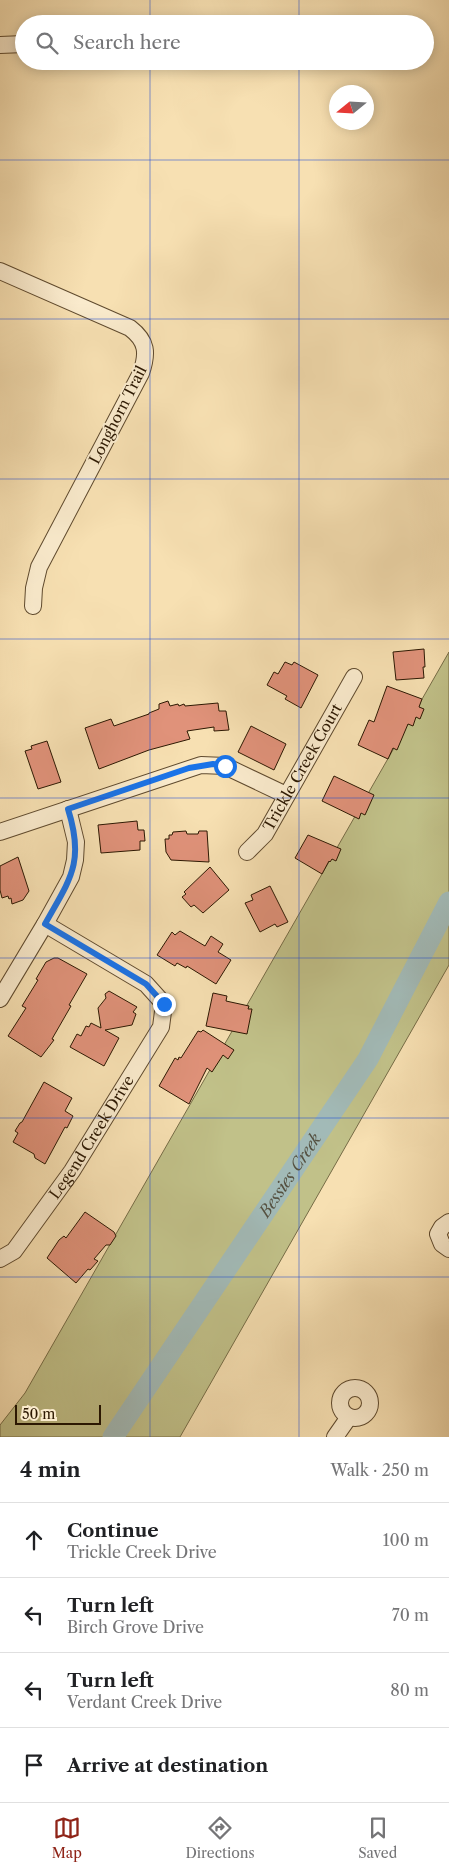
<!DOCTYPE html>
<html lang="en">
<head>
<meta charset="utf-8">
<style>
	body { margin:0; font-family:"Libre Caslon Text",serif; background:#f2f2f2; color:#202124 }
	.compass { position:absolute; left:329px; top:85px; width:45px; height:45px; border-radius:50%; background:#fff; box-shadow:0 2px 12px #0003; rotate:252deg }
	.scale { position:absolute; left:15px; bottom:12px; width:86px; box-sizing:border-box; padding-left:5px; border:2px solid #2c1802; border-top:0; font-size:14px; line-height:18px; white-space:nowrap; color:#2c1802; -webkit-text-stroke:4px #faebcd; paint-order:stroke }
	.stop { position:absolute; width:15px; height:15px; margin:-11px; border:4px solid #1a73e8; border-radius:50%; background:#fff }
	.stop.end { background:#1a73e8; border-color:#fff; box-shadow:0 1px 5px #0008 }
	.list { margin:0; padding:0; list-style:none }
	h2 { display:flex; justify-content:space-between; align-items:center; height:65px; margin:0; padding:0 20px; font-size:21px }
	h2 small { font-size:16px; font-weight:400; color:#757577 }
	.list li { display:grid; grid-template-columns:32px 1fr auto; gap:15px; align-items:center; box-sizing:border-box; height:75px; padding:0 20px; border-top:1px solid #e0e0e0 }
	.list b { display:block; font-size:19px; white-space:nowrap }
	.list p { margin:0; font-size:16px; white-space:nowrap; color:#757577 }
	.list em { font-size:16px; font-style:normal; color:#757577 }
	.icon { flex:none; width:28px; height:28px; fill:none; stroke:currentColor; stroke-width:2; stroke-linecap:round; stroke-linejoin:round }
	.map { position:relative; flex:none; width:449px; height:1437px; overflow:hidden }
	.search { position:absolute; background:#fff; box-shadow:0 2px 12px #0003; left:15px; right:15px; top:15px; height:55px; display:flex; align-items:center; gap:12px; box-sizing:border-box; padding:0 18px; border-radius:28px; color:#757577; font-size:19px }
	.sheet { height:365px; background:#fff }
	nav { display:flex; justify-content:space-around; align-items:center; box-sizing:border-box; height:70px; border-top:1px solid #e0e0e0; background:#fff; font-size:14px; color:#757577 }
	nav a { display:grid; justify-items:center; gap:2px }
	nav .on { color:#8f2418 }
	.map>svg:first-child { display:block }
	.green { fill:#c1c189; stroke:#766c46 }
	.lines { fill:none; stroke-linecap:round; stroke-linejoin:round }
	.river { stroke:#a2bab7; stroke-width:21 }
	.building { fill:#e0927a; stroke:#2c1802 }
	.minor-casing { stroke:#5f4a2e; stroke-width:18 }
	.minor { stroke:#faebcd; stroke-width:16 }
	.route { stroke:#1a73e8; stroke-width:6 }
	.grid { fill:none; stroke:#1d4ed8; stroke-width:1; stroke-opacity:0.55 }
	.labels { text-anchor:middle; stroke-width:4; stroke-linejoin:round; paint-order:stroke }
	.street-label { font-size:15px; fill:#2c1802; stroke:#faebcd }
	.water-label { font-size:16px; font-style:italic; fill:#555141; stroke:#faebcd }
</style>
</head>
<body>
<div class="map">
<svg width="449" height="1437" viewBox="0 0 449 1437">
	<rect width="100%" height="100%" fill="#f7e0b2"/>
	<filter id="stains"><feTurbulence type="fractalNoise" baseFrequency=".004" numOctaves="4"/><feColorMatrix values="0 0 0 0 .2 0 0 0 0 .09 0 0 0 0 .02 0 0 0 .5 -.17"/></filter>
	<radialGradient id="worn" r=".72"><stop offset=".6" stop-color="#630" stop-opacity="0"/><stop offset="1" stop-color="#630" stop-opacity=".3"/></radialGradient>
	<path class="green" d="M449 652V965L180 1437H0V1425L25 1393Z"/>
	<g class="lines">
		<path class="river" id="s1" d="M113 1437 368 1059 449 902"/>
	</g>
	<path class="building" d="M424 649 425 667H423L424 678 396 680 393 652Z
		M285 662 292 665 294 662 318 675 301 708 285 699 287 696 267 685 274 672 278 674Z
		M387 686 422 699 419 707 424 709 420 719 416 717 413 726 408 724 397 750 393 748 388 759 358 745 369 720 374 722Z
		M168 701 170 706 178 704 179 706 184 704 185 706 218 703 219 711H226L229 730 214 731V727L187 731 190 739 149 750 99 769 85 728 111 719 114 726 149 714V713L159 709V704Z
		M251 726 286 744 274 770 238 752Z
		M47 741 61 782 38 789 25 751 32 749 31 746Z
		M334 776 374 795 365 815 361 813 359 819 322 801Z
		M137 821 138 830H144L145 841H140V850L101 853 98 825Z
		M186 831 187 834H198L199 831H207L209 862 171 860 166 852 165 839H169V835H172L173 832Z
		M308 835 341 849 336 861 332 859 330 862 329 861 322 874 295 858Z
		M18 857 29 891 23 900 12 904 11 898 9 899 8 896 2 898 0 890V866Z
		M210 867 229 890 203 913 194 905 191 907 182 897 186 894 184 892Z
		M270 886 288 922 277 927 275 924 260 932 245 903 253 900 251 895Z
		M180 931 205 946 211 936 223 944 218 952 231 960 216 984 187 966 186 968 177 963 175 966 157 955 172 932 175 935Z
		M54 958H58L87 974 69 1005 71 1006 52 1039 54 1040 41 1057 8 1036 26 1008 22 1006 38 980 36 979 46 962Z
		M109 991 137 1007 133 1012 136 1014 132 1025 105 1030 119 1038 104 1066 70 1047 77 1034 81 1036 86 1026 89 1027 91 1023 101 1028 98 1008 106 998 105 994Z
		M213 993 227 996 226 1001 249 1006 248 1009H252L247 1034 206 1026Z
		M203 1030 234 1050 228 1059 223 1055 212 1072 207 1068 189 1104 159 1086 175 1058 178 1060 179 1057 181 1058 198 1031 201 1032Z
		M44 1082 72 1098 65 1111 73 1116 67 1128 65 1127 45 1164 35 1158 34 1154 13 1142 18 1133 15 1131 20 1123 22 1122Z
		M85 1212 114 1232 116 1236 110 1245H106L94 1259 98 1261 90 1270 88 1269 76 1283 47 1258 59 1240 64 1236 66 1238Z"/>
	<g class="lines">
		<g class="minor-casing">
			<g id="minor">
				<path d="M0 45 24 44"/>
				<path d="M0 271 130 328C147 341 148 353 141 373L39 567 34 588 33 606"/>
				<path d="M0 832 201 765 225 766 286 795"/>
				<path id="s2" d="M247 852 265 834 354 677"/>
				<path d="M0 999 45 924 71 877 75 860 76 842 68 809"/>
				<path d="M449 1222 442 1227 438 1234 442 1244 449 1249"/>
				<path id="s3" d="M0 1259 14 1251 72 1171 161 1027 164 1004 146 984 45 924"/>
				<circle cx="355" cy="1403" r="15"/>
				<path d="M335 1437 349 1417"/>
			</g>
		</g>
		<use href="#minor" class="minor"/>
	</g>
	<g class="lines">
		<path class="route" d="M164 1004 146 984 45 924C70 879 85 863 68 809L189 768 213 764 225 766"/>
	</g>
	<path class="grid" d="M150 0V24M299 0V24M150 61V1437M299 61V1437M0 160H449M0 319H449M0 479H449M0 639H449M0 798H449M0 958H449M0 1118H449M0 1277H449"/>
	<g class="labels">
		<g class="street-label">
			<text transform="translate(118 415) rotate(-63)" y="5">Longhorn Trail</text>
			<text dy="5" stroke="none"><textPath href="#s2" startOffset="102">Trickle Creek Court</textPath></text>
			<text dy="5" stroke="none"><textPath href="#s3" startOffset="154">Legend Creek Drive</textPath></text>
		</g>
		<g class="water-label">
			<text dy="6" stroke="none"><textPath href="#s1" startOffset="316">Bessies Creek</textPath></text>
		</g>
	</g>
	<rect width="100%" height="100%" filter="url(#stains)"/>
	<rect width="100%" height="100%" fill="url(#worn)"/>
</svg>
<svg class="compass" viewBox="-18 -18 36 36"><path d="M0-13l5 13h-10z" fill="#e53935"/><path d="M0 13l5-13h-10z" fill="#757577"/></svg>
<div class="scale">50 m</div>
<div class="stop" style="left:225px;top:766px"></div>
<div class="stop end" style="left:164px;top:1004px"></div>
<div class="search"><svg class="icon" aria-label="search" viewBox="0 0 24 24"><circle cx="10" cy="10" r="6"/><path d="M15 15l6 6"/></svg>Search here</div>
</div>
<section class="sheet">
<h2>4 min<small>Walk · 250 m</small></h2>
<ul class="list">
<li><svg class="icon" aria-label="ahead" viewBox="0 0 24 24"><path d="M12 20V5M6 11l6-6 6 6"/></svg><div><b>Continue</b><p>Trickle Creek Drive</p></div><em>100 m</em></li>
<li><svg class="icon" aria-label="left" viewBox="0 0 24 24"><path d="M17 20v-9H6M10 6l-5 5 5 5"/></svg><div><b>Turn left</b><p>Birch Grove Drive</p></div><em>70 m</em></li>
<li><svg class="icon" aria-label="left" viewBox="0 0 24 24"><path d="M17 20v-9H6M10 6l-5 5 5 5"/></svg><div><b>Turn left</b><p>Verdant Creek Drive</p></div><em>80 m</em></li>
<li><svg class="icon" aria-label="arrive" viewBox="0 0 24 24"><path d="M6 21V4h12l-3 4 3 4H6"/></svg><div><b>Arrive at destination</b></div></li>
</ul>
</section>
<nav>
<a class="on"><svg class="icon" aria-label="map" viewBox="0 0 24 24"><path d="M3 6l6-2 6 2 6-2v14l-6 2-6-2-6 2zM9 4v14M15 6v14"/></svg>Map</a>
<a><svg class="icon" aria-label="directions" viewBox="0 0 24 24"><path d="M12 3l9 9-9 9-9-9zM9 14v-3h6M13 9l2 2-2 2"/></svg>Directions</a>
<a><svg class="icon" aria-label="saved" viewBox="0 0 24 24"><path d="M7 4h10v16l-5-4-5 4z"/></svg>Saved</a>
</nav>
</body>
</html>
